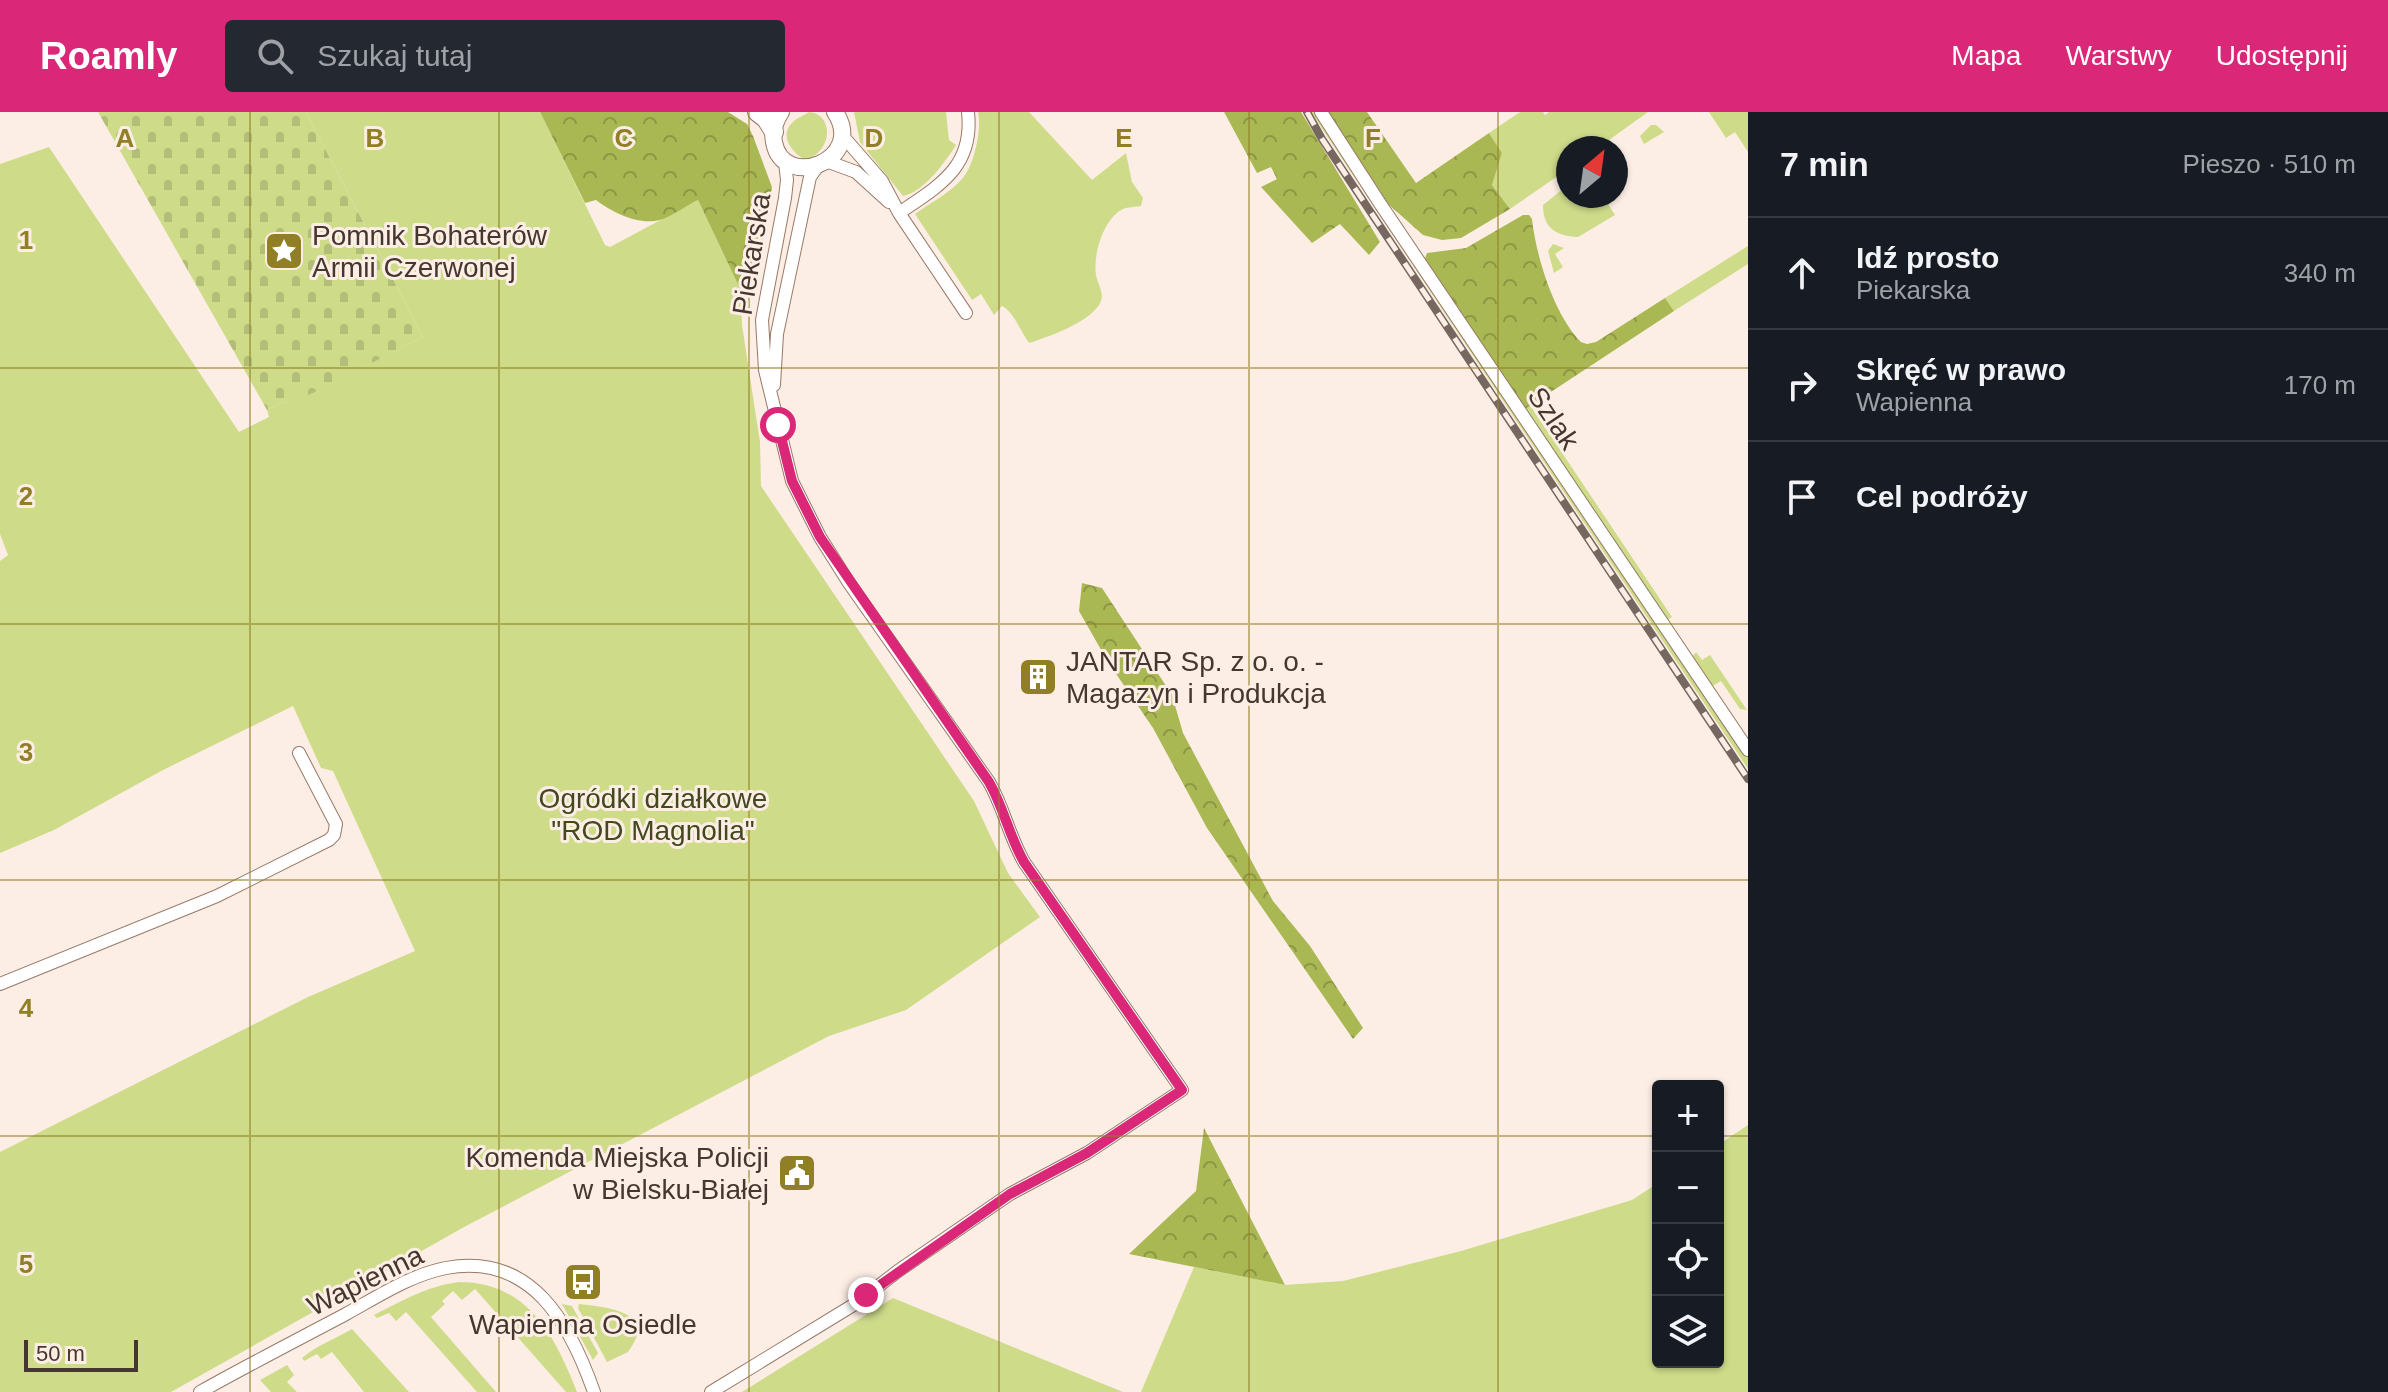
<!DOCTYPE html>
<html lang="pl">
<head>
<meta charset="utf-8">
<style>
	body { margin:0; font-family:Arial,sans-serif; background:#242831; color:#f1f3f6 }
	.controls { position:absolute; right:24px; bottom:24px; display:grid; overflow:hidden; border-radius:8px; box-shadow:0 2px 6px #0004 }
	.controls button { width:72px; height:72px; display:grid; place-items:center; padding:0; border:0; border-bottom:2px solid #363941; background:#171b24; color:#f1f3f6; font:40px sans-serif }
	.compass { position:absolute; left:1556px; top:24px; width:72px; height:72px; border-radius:50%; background:#171b24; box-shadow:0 2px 6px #0004; rotate:29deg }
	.scale { position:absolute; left:24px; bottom:20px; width:114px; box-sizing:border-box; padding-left:8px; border:4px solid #45372f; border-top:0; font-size:22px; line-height:28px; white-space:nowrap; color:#45372f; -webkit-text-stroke:6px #fceee5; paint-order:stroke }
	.stop { position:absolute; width:24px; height:24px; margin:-18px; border:6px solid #db2777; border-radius:50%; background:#fff }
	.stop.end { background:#db2777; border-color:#fff; box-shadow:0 2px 8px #0008 }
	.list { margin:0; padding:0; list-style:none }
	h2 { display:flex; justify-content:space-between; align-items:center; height:104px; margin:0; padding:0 32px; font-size:34px }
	h2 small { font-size:26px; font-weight:400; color:#9ea1a6 }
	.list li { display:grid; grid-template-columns:52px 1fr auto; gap:24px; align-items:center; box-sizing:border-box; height:112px; padding:0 32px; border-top:2px solid #363941 }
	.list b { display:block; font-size:30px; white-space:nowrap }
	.list p { margin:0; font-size:26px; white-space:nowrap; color:#9ea1a6 }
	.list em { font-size:26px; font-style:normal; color:#9ea1a6 }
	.icon { flex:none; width:44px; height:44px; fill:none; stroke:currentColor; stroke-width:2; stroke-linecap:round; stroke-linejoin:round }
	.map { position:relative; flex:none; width:1748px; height:1280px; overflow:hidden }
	header { display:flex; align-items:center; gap:48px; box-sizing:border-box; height:112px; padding:0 40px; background:#db2777; color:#fff }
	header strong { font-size:38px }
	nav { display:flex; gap:44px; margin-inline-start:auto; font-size:28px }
	.search { width:560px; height:72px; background:#242831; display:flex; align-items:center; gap:20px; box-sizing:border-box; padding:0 28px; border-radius:8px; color:#9ea1a6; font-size:30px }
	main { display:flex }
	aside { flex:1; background:#171b24 }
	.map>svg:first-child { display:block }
	.green { fill:#cedc8a }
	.forest { fill:url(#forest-crowns) }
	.cemetery { fill:url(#cemetery-stones) }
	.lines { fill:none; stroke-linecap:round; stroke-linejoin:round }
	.minor-casing { stroke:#987966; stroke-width:14 }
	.tertiary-casing { stroke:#987966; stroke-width:18 }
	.secondary-casing { stroke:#987966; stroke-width:20 }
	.minor { stroke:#fff; stroke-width:12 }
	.tertiary { stroke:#fff; stroke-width:16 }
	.secondary { stroke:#fff; stroke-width:18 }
	.rail-casing { stroke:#766860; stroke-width:8 }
	.rail { stroke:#fceee5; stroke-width:5; stroke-dasharray:15; stroke-linecap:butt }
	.route { stroke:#db2777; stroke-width:10 }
	.grid { fill:none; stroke:#917f26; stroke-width:2; stroke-opacity:0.55 }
	.labels { text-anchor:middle; stroke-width:6; stroke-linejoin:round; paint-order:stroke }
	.poi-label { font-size:28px; fill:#45372f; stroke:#fceee5; text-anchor:start }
	.street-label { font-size:28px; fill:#45372f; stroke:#fceee5 }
	.park-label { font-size:28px; fill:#43491f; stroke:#fceee5 }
	.grid-label { font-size:26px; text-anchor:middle; font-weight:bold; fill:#917f26; stroke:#fceee5; stroke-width:6; stroke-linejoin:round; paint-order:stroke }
</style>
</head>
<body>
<header>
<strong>Roamly</strong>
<div class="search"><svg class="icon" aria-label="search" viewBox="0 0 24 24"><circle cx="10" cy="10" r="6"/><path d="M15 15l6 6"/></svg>Szukaj tutaj</div>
<nav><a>Mapa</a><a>Warstwy</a><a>Udostępnij</a></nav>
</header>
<main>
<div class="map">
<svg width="1748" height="1280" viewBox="0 0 1748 1280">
	<defs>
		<pattern id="forest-crowns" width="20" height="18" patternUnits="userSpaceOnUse" patternTransform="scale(2)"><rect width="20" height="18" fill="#aab853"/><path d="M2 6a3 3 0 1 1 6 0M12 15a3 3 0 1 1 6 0" fill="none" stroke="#8c9645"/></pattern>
		<pattern id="cemetery-stones" width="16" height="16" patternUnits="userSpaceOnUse" patternTransform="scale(2)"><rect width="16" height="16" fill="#cedc8a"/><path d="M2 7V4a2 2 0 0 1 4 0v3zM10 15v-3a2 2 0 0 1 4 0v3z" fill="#b2bd77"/></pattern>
	</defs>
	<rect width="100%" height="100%" fill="#fceee5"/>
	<path class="green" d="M306 0H540L605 133 610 135 698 88 741 179 742 213 760 330 761 374 974 689 1008 761 1040 805 906 898 829 924 466 1114 171 1280H0V1040L308 885 415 839 333 659 321 656 293 594 163 658 54 718 0 741V449L8 443 0 422V52L49 35 239 320 269 305 267 298 284 289 287 293 423 225Z
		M809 0C827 1 832 22 822 36 818 42 812 45 806 48 794 43 778 24 792 11 796 6 803 4 809 0Z
		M854 0H946L949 28 956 33C946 49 923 81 903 84L860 30Z
		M978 0H1029L1092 68 1126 41 1132 70 1143 86 1141 94C1136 95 1128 95 1123 97 1103 107 1093 143 1096 163 1098 174 1106 182 1099 193 1086 212 1050 224 1029 231 1021 220 1013 199 1002 194L994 203 981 182 972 188 915 102C930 91 950 81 962 67 974 54 982 17 978 0Z
		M1311 0H1314L1352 56 1597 426 1748 644V657Z
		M1520 0H1543L1545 3 1549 0H1648L1598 36H1568V57L1510 97 1492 73 1502 41 1489 21Z
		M1709 0H1748V40L1735 20 1726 26Z
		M1651 13H1656L1664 20 1644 32 1640 24Z
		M1568 73V84H1603L1615 103 1578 125C1556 124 1543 116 1543 93Z
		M1553 132 1564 136 1555 142 1563 155 1554 161 1548 139Z
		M1748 134V152L1674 199 1665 186Z
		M1530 293 1672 505 1666 509 1525 297Z
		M1696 540 1702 548 1710 543 1747 598 1740 597 1721 569 1711 575 1692 545Z
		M1748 1013V1280H1141L1194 1155 1284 1173 1343 1169 1461 1139 1632 1088 1658 1071V1250H1718V1033Z
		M459 1170C528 1170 555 1224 577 1280H566L475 1177 462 1188 453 1179 442 1189 445 1192 431 1205 496 1280H477L406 1200 396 1209 389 1201 377 1206 374 1203C402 1189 427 1174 459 1170Z
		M893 1186 1123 1280H742Z
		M562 1192 572 1194 598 1241 593 1248Z
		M579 1192C606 1195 659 1199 628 1240L607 1250 578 1196Z
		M352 1217 409 1280H364L332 1240 321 1247 317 1242 304 1249 302 1246C317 1233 335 1227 352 1217Z
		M287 1253 294 1263 287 1270 297 1280H271L260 1268Z"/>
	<path class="forest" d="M540 0H728L747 12 753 24 772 75 754 173 741 179 698 88C686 94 675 102 663 107 641 115 613 101 596 88L585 91Z
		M1224 0H1301L1380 130 1369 143 1340 112 1312 131 1261 75 1277 67 1271 55 1257 61Z
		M1328 0H1367L1416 71 1489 21 1502 41 1492 73 1510 97 1461 126 1442 128 1423 123 1387 91Z
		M1523 103H1529L1532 107C1536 144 1554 203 1581 230L1587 232 1596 230 1665 186 1674 199 1525 297 1424 149 1427 141 1466 136Z
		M1082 471 1102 476 1172 583 1183 621 1273 789 1310 834 1363 916 1353 927 1207 716 1153 616 1108 550 1079 499Z
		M1204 1016 1285 1173 1129 1142 1196 1079Z"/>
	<path class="cemetery" d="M98 0H306L423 225 287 294 284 289 267 298Z"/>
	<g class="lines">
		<g class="minor-casing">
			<path id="minor" d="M1321 0 1379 90 1748 638
				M841 22 882 69 899 101 966 201
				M826 49 856 60 889 90
				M899 101C940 73 974 55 968 0
				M774 273 777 222 810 65 818 54
				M0 872 217 784 329 728 334 723 336 712 299 641
				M200 1280C248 1253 297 1228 346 1202 377 1185 410 1163 446 1156 532 1140 570 1212 594 1280
				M711 1280 855 1192 898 1159 1010 1082 1087 1041 1182 978 1024 750C1009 724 1004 696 989 670L849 471 820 425 792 369 765 258 762 208 785 86 787 68 785 50"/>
		</g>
		<g class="tertiary-casing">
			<path id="tertiary" d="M781 0C775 9 772 20 774 30 783 80 867 48 835 0"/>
		</g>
		<g class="secondary-casing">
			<path id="secondary" d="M757 0 766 7 774 20"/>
		</g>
		<use href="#minor" class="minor"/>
		<use href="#tertiary" class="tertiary"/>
		<use href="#secondary" class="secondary"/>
		<g class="rail-casing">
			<path id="rail" d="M1307 0 1322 27 1748 667"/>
		</g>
		<use href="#rail" class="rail"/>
	</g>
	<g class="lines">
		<path class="route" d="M778 313 792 369 820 425 989 670C1004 696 1009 724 1024 750L1182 978 1087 1041 1010 1082 866 1183"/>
	</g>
	<path class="grid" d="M250 0V1280M499 0V1280M749 0V1280M999 0V1280M1249 0V1280M1498 0V1280M0 256H1748M0 512H1748M0 768H1748M0 1024H1658M1718 1024H1748"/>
	<defs>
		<g id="sight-square" transform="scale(2)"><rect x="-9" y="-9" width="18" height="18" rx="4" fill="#917f26" stroke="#fceee5"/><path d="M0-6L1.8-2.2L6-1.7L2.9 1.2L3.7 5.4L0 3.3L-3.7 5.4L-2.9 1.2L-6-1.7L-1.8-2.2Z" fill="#fff"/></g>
		<g id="building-square" transform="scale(2)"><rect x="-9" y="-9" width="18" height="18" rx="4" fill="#917f26" stroke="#fceee5"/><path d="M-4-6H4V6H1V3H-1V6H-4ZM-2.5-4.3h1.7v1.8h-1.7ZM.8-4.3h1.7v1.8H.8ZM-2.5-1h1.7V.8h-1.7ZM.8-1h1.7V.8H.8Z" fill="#fff"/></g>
		<g id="civic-square" transform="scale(2)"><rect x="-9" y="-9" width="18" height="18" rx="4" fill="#917f26" stroke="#fceee5"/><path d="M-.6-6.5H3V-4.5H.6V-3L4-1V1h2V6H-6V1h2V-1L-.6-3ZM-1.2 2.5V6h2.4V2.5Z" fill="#fff"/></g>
		<g id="bus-square" transform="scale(2)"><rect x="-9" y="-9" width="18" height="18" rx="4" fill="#917f26" stroke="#fceee5"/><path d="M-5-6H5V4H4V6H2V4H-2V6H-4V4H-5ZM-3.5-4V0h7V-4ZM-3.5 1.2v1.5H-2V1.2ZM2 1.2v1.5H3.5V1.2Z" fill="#fff"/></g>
	</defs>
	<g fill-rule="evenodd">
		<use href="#sight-square" x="284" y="139"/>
		<use href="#building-square" x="1038" y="565"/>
		<use href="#civic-square" x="797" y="1061"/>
		<use href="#bus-square" x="583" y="1170"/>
	</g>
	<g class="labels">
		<g class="poi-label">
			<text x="312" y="133">Pomnik Bohaterów<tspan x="312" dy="32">Armii Czerwonej</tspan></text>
			<text x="1066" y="559">JANTAR Sp. z o. o. -<tspan x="1066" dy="32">Magazyn i Produkcja</tspan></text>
			<text x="769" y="1055" text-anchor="end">Komenda Miejska Policji<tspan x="769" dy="32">w Bielsku-Białej</tspan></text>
			<text x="583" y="1222" text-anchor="middle">Wapienna Osiedle</text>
		</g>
		<g class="street-label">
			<text transform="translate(751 142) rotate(-81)" y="10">Piekarska</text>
			<text transform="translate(1554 306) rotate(56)" y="10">Szlak</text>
			<text transform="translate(365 1168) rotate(-26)" y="10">Wapienna</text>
		</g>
		<g class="park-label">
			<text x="653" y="696">Ogródki działkowe<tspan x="653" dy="32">"ROD Magnolia"</tspan></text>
		</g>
	</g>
	<g class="grid-label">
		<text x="125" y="35">A</text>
		<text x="375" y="35">B</text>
		<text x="624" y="35">C</text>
		<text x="874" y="35">D</text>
		<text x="1124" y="35">E</text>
		<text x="1373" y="35">F</text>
		<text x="26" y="137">1</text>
		<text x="26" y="393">2</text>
		<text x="26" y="649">3</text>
		<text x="26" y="905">4</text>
		<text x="26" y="1161">5</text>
	</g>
</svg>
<div class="controls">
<button>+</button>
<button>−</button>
<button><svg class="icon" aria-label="locate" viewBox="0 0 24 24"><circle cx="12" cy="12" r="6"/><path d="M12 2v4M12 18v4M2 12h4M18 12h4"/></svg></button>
<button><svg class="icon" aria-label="layers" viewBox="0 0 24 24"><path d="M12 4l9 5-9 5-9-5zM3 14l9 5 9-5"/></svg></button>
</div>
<svg class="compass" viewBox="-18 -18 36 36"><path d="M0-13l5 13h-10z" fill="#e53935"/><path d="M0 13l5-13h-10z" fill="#9ea1a6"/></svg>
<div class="scale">50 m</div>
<div class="stop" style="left:778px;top:313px"></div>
<div class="stop end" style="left:866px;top:1183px"></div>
</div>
<aside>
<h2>7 min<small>Pieszo · 510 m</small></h2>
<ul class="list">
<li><svg class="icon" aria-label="ahead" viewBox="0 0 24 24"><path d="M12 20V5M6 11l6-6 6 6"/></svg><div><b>Idź prosto</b><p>Piekarska</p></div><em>340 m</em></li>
<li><svg class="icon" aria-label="right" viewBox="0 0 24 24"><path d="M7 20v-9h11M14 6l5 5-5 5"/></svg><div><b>Skręć w prawo</b><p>Wapienna</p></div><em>170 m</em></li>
<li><svg class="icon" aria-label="arrive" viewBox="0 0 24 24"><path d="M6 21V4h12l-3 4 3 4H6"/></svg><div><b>Cel podróży</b></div></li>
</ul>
</aside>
</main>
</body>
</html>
